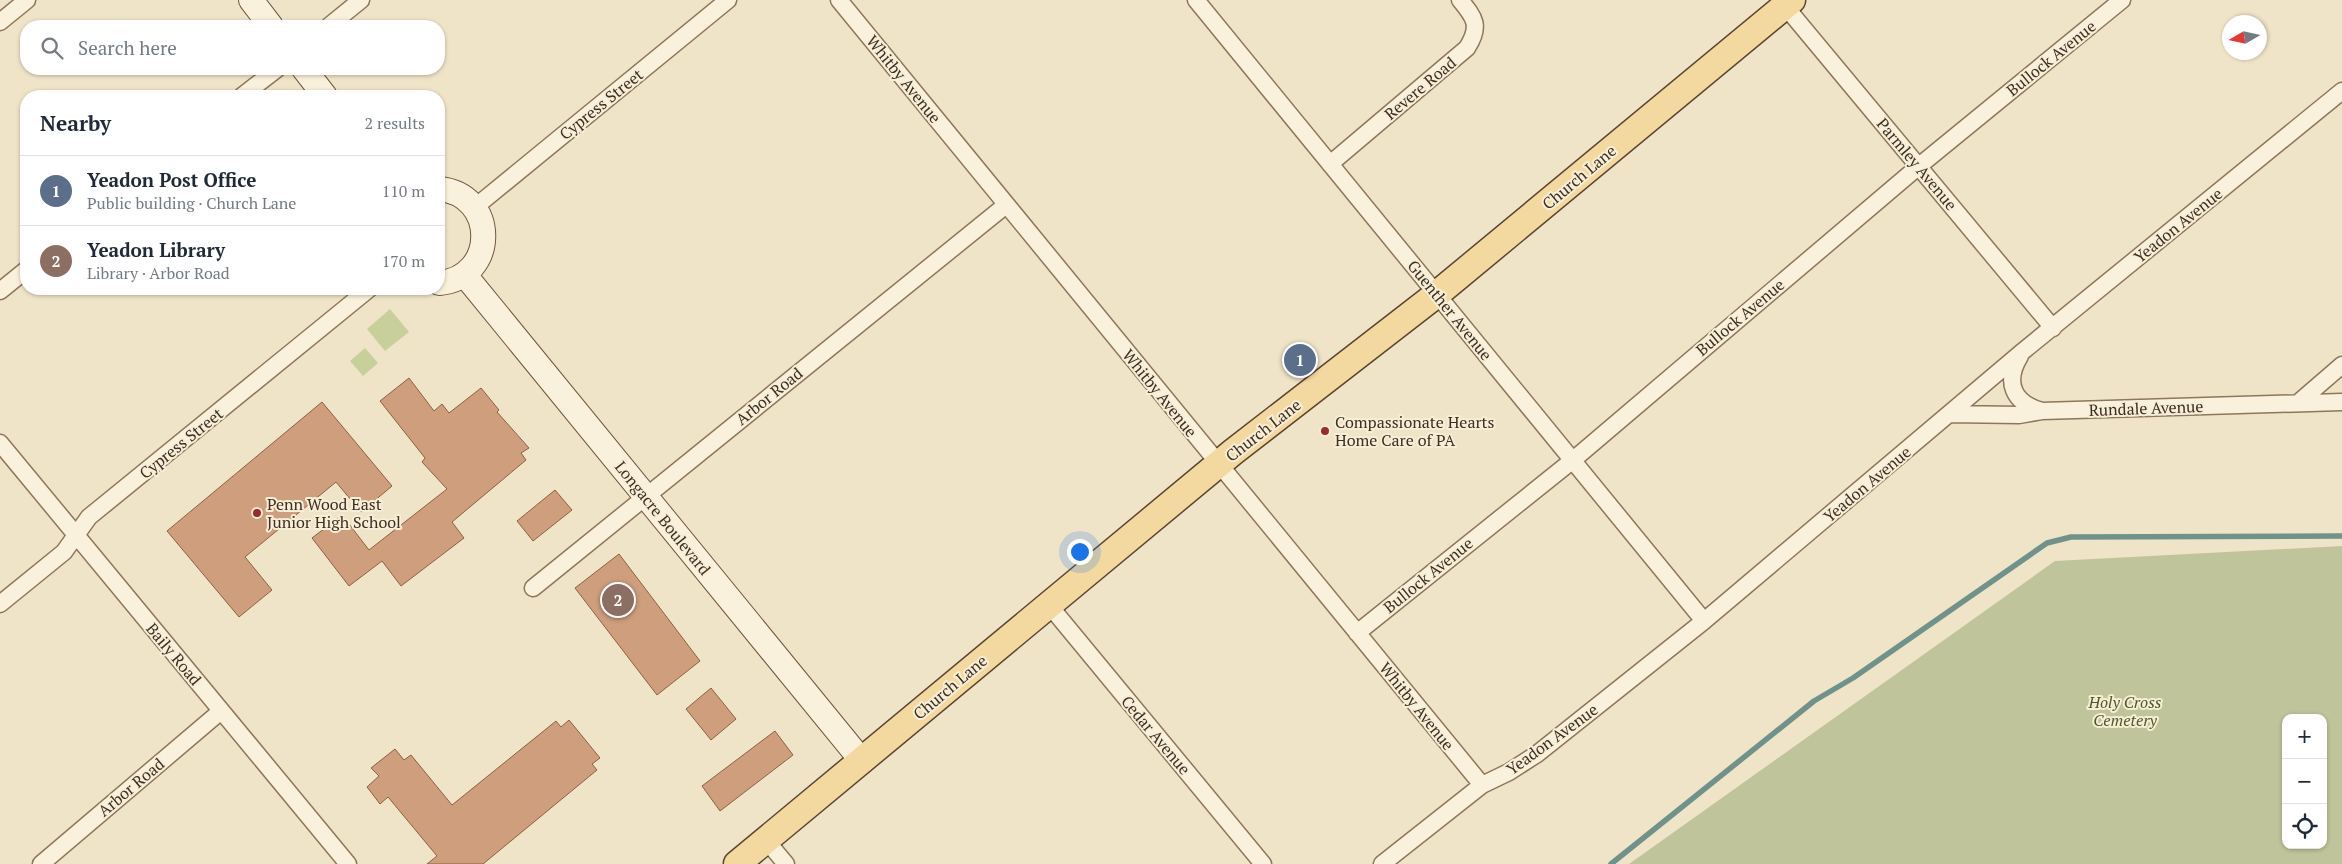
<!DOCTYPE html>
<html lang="en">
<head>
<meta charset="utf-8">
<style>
	body { margin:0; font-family:"PT Serif",serif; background:#f6f6f7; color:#1f2937 }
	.controls { position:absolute; right:15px; bottom:15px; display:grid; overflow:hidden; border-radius:10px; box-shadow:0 1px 4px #0004 }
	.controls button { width:45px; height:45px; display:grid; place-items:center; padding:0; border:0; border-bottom:1px solid #e0e1e3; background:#fff; color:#1f2937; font:25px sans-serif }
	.compass { position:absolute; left:2222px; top:15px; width:45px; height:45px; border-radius:50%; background:#fff; box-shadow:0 1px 4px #0004; rotate:261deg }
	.you { position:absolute; left:1079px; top:551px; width:18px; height:18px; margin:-12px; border:4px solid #fff; border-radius:50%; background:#1a73e8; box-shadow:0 0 0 8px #1a73e833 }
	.badge { display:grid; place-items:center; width:32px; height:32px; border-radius:50%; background:#db2777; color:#fff; font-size:16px; font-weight:700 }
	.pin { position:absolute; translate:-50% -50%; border:2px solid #fff; box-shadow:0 1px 5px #0006 }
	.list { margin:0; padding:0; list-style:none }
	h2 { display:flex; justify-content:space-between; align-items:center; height:65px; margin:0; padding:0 20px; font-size:21px }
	h2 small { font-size:16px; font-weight:400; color:#747a83 }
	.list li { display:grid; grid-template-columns:32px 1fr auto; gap:15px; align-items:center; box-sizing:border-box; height:70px; padding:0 20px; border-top:1px solid #e0e1e3 }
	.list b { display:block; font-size:19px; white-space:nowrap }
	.list p { margin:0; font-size:16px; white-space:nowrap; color:#747a83 }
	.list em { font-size:16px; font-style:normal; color:#747a83 }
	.icon { flex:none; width:28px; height:28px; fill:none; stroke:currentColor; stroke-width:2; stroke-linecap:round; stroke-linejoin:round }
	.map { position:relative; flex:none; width:2342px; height:864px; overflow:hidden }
	.search { position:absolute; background:#fff; box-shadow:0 1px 4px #0004; left:20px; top:20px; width:425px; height:55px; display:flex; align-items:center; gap:12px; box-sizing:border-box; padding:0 18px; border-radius:20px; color:#747a83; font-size:19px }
	.panel { position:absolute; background:#fff; box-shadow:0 1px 4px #0004; left:20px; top:90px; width:425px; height:205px; border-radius:20px }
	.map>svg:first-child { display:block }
	.green { fill:#c9cf9b }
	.cemetery { fill:#bfc49a; fill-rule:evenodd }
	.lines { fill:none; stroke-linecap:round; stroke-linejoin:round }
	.stream { stroke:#6f938a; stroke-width:5.5 }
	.building { fill:#cf9f7d; stroke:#8d5f41 }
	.street-casing { stroke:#8d765c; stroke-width:19 }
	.secondary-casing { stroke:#6f573f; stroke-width:26 }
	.primary-casing { stroke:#5b4430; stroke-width:29 }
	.street { stroke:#faf1dc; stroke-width:16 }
	.secondary { stroke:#faf1dc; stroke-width:24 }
	.primary { stroke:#f3d9a0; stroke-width:26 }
	.poi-dot { fill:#9e2a2b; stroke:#f7eed8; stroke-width:2 }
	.labels { text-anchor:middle; stroke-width:4; stroke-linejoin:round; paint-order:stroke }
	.street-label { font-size:16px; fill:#3d2e20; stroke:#f7eed8 }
	.poi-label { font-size:16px; fill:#3d2e20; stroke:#f7eed8; text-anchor:start }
	.park-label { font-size:16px; font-style:italic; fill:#4d5a26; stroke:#f7eed8 }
</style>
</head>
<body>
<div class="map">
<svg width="2342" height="864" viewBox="0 0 2342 864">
	<rect width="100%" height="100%" fill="#f0e4c8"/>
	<path class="green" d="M390 309 409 332 385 351 367 329Z
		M365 348 378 363 363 376 350 361Z"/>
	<path class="cemetery" d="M2342 546V864H1629L2055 561ZM2286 718H2323V845H2286Z"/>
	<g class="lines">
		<path class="stream" d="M1611 864 1814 701 1853 678 2047 543 2071 537 2342 536"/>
	</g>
	<path class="building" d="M409 378 434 411 442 404 449 413 481 388 499 410 497 412 529 448 521 453 526 460 452 522 464 538 401 586 382 561 349 586 312 538 342 515 369 550 447 489 422 462 425 458 380 401Z
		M322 402 392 486 361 512 336 482 245 557 272 590 239 617 167 531Z
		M555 490 572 510 533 541 517 521Z
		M619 554 700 661 657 695 575 588Z
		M711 688 736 719 711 740 686 709Z
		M569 720 600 758 592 764 597 770 483 864H427L437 856 388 797 380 804 367 787 379 776 371 768 395 749 404 760 411 755 452 805 556 721 561 727Z
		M775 731 793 755 720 811 702 786Z"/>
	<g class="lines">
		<g class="street-casing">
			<path id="street" d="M839 0 1482 785
				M1196 0 1704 621
				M1780 0 2053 328
				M0 22 27 0
				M329 26 361 0
				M242 96 277 69
				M1330 164 1467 48C1481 26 1475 18 1460 0
				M474 208 728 0
				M0 291 26 270
				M2020 356C2004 382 2013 403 2042 411
				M2298 403 2342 365
				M1950 414 2019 415 2042 411 2342 402
				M0 443 348 864
				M533 588 1006 205
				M0 604 64 552 89 517 369 289
				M1049 605 1263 864
				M1357 633 1573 460 1919 166 2122 0
				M766 840 786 864
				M41 864 221 711
				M1382 864 1482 785 1509 772 1537 754 1704 621 2022 352 2342 91"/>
		</g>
		<g class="secondary-casing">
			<path id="secondary" d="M251 0 271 26
				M304 69 325 96
				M439 189C498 194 498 278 439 283
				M464 274 862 761"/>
		</g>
		<g class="primary-casing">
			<path id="primary" d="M737 864 1233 452 1437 294 1792 0"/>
		</g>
		<use href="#street" class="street"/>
		<use href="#secondary" class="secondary"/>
		<use href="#primary" class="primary"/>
	</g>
	<g class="poi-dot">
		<circle cx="1325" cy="431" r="5"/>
		<circle cx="257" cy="513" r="5"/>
	</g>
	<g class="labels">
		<g class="street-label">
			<text transform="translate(2051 58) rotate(-39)" y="6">Bullock Avenue</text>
			<text transform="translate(904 79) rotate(51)" y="6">Whitby Avenue</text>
			<text transform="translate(1420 88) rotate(-40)" y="6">Revere Road</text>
			<text transform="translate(601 104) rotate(-39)" y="6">Cypress Street</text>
			<text transform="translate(1917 164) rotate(50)" y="6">Parmley Avenue</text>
			<text transform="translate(1579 177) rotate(-40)" y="6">Church Lane</text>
			<text transform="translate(2178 225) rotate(-39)" y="6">Yeadon Avenue</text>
			<text transform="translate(1450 310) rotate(51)" y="6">Guenther Avenue</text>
			<text transform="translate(1740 317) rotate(-40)" y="6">Bullock Avenue</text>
			<text transform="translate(1160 393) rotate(51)" y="6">Whitby Avenue</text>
			<text transform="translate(769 396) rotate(-39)" y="6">Arbor Road</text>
			<text transform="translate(2146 408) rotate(-2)" y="6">Rundale Avenue</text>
			<text transform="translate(1263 430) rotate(-38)" y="6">Church Lane</text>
			<text transform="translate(181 443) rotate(-39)" y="6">Cypress Street</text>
			<text transform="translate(1867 484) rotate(-40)" y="6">Yeadon Avenue</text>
			<text transform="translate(663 518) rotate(51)" y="6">Longacre Boulevard</text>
			<text transform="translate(1428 575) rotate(-39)" y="6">Bullock Avenue</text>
			<text transform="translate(174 654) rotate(50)" y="6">Baily Road</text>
			<text transform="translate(950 687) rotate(-40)" y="6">Church Lane</text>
			<text transform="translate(1417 706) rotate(51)" y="6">Whitby Avenue</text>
			<text transform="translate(1156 735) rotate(50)" y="6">Cedar Avenue</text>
			<text transform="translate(1552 739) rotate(-36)" y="6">Yeadon Avenue</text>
			<text transform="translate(131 787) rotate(-40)" y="6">Arbor Road</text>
		</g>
		<g class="poi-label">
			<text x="1335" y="428">Compassionate Hearts<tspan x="1335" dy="18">Home Care of PA</tspan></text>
			<text x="267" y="510">Penn Wood East<tspan x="267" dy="18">Junior High School</tspan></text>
		</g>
		<g class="park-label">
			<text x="2125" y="708">Holy Cross<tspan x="2125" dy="18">Cemetery</tspan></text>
		</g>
	</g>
</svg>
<div class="controls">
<button>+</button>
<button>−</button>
<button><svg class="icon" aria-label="locate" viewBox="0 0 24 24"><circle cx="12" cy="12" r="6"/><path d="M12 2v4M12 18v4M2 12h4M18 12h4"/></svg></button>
</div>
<svg class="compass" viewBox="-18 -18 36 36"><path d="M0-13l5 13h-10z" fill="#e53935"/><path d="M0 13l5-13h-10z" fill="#747a83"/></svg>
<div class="you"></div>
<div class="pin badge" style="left:1300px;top:360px;background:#5c6f8a">1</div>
<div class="pin badge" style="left:618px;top:600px;background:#8d6e63">2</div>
<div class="search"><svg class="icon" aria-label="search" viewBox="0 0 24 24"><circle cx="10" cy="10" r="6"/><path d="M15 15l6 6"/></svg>Search here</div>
<section class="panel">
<h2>Nearby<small>2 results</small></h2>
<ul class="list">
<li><span class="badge" style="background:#5c6f8a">1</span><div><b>Yeadon Post Office</b><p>Public building · Church Lane</p></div><em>110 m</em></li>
<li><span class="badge" style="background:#8d6e63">2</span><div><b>Yeadon Library</b><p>Library · Arbor Road</p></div><em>170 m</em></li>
</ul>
</section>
</div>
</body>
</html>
